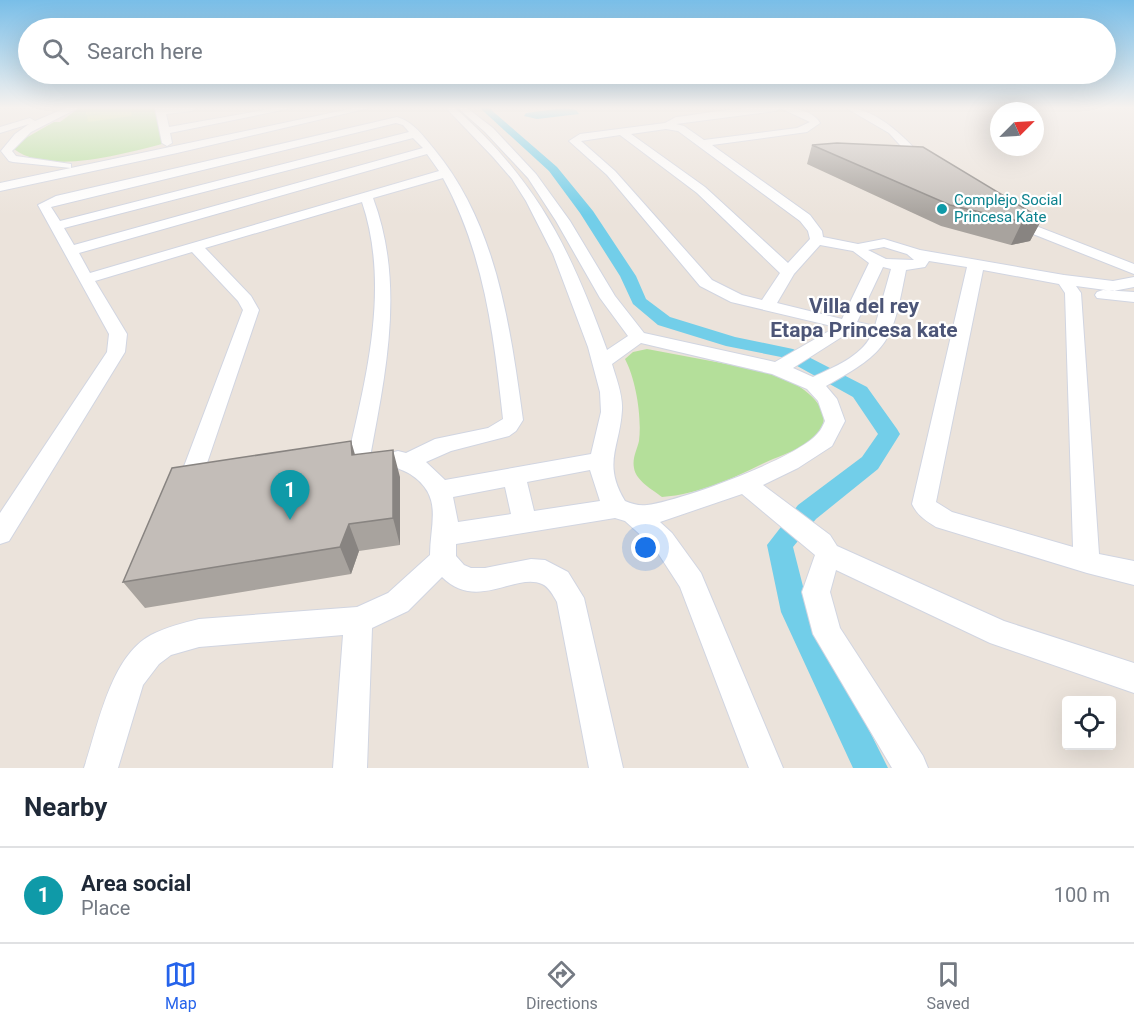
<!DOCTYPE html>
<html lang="en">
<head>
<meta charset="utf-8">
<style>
	body { margin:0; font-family:Roboto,sans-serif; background:#f6f6f7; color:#1f2937 }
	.controls { position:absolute; right:18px; bottom:18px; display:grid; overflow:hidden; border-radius:6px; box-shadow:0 6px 24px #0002 }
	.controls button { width:54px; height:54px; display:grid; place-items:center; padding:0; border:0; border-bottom:2px solid #e0e1e3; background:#fff; color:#1f2937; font:30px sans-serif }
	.compass { position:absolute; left:990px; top:102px; width:54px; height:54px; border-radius:50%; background:#fff; box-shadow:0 6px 24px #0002; rotate:66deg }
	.you { position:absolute; left:646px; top:548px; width:21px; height:21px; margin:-15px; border:4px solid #fff; border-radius:50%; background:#1a73e8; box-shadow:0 0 0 9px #1a73e833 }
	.badge { display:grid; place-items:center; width:39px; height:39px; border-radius:50%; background:#2563eb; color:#fff; font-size:20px; font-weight:700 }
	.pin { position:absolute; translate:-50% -50px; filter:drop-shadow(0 2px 3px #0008) }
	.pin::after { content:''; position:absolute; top:32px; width:21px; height:18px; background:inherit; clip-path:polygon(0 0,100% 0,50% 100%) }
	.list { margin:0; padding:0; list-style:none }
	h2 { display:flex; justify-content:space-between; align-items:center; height:78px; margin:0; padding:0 24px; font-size:26px }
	h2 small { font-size:20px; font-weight:400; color:#747a83 }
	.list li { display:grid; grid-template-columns:39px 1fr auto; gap:18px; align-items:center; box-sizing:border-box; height:96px; padding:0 24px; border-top:2px solid #e0e1e3 }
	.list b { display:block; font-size:22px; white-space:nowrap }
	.list p { margin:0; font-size:20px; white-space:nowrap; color:#747a83 }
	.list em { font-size:20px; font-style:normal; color:#747a83 }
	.icon { flex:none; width:33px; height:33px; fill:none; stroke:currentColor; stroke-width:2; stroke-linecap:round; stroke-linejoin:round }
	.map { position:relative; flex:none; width:1134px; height:768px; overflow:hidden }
	.search { position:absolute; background:#fff; box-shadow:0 6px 24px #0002; left:18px; right:18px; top:18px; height:66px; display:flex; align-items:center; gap:15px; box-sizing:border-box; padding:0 21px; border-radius:33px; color:#747a83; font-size:22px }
	.sheet { height:174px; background:#fff }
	nav { display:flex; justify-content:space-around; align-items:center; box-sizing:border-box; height:84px; border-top:2px solid #e0e1e3; background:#fff; font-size:16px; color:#747a83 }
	nav a { display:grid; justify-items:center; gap:3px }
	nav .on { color:#2563eb }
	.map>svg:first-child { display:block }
	.green { fill:#b4df9a }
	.pitch { fill:#c7e696 }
	.water { fill:#72cee9 }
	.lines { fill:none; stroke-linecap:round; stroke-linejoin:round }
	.canal { fill:#72cee9; fill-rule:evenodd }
	.minor-casing { stroke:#d1d5e1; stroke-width:2 }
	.minor { fill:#fff; fill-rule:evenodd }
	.wall { fill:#a8a39e }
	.shaded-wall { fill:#888481 }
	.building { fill:#c3bdb8; stroke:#888481; stroke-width:1.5 }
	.culture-dot { fill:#0f9aa8; stroke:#fff; stroke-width:2 }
	.labels { text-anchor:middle; stroke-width:4.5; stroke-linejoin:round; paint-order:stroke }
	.far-culture-label { font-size:15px; fill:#0d838f; stroke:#fff; text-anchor:start }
	.quarter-label { font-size:21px; font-weight:bold; fill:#4c5577; stroke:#fff }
</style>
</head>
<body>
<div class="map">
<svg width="1134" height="768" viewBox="0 0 1134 768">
	<rect width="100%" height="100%" fill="#ebe3db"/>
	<path class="green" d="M79 108H159L166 143C126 153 49 176 14 149L17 143 54 122H60Z
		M647 349 770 372C797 381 851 414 807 443 794 452 776 457 762 464 729 480 699 494 662 497 653 490 636 481 634 468 632 458 637 450 639 441 642 417 636 380 625 359L633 352Z"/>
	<path class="pitch" d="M103 108H130L132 116 88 122 87 116 117 112 86 115V110Z"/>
	<path class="water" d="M565 108 576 110 579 114 537 119 524 116 526 113Z"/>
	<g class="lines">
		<path class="canal" d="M480 108H489L557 167 593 211 636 276 646 299 670 317 735 337 793 349 867 387 897 429 900 434 878 469 816 519 793 547 809 610 888 768H853L781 612 767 545 798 505 862 457 878 434 853 397 781 357 726 346 658 325 633 304 620 276 580 213 549 171Z"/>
		<g class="minor-casing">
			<path id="minor" d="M66 108H78L31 132 12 151 16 156 71 164V168L13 162 9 161 1 151 15 134 29 124 0 133V127L30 118 35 121Z
				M155 108H196L192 111 166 114 169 127 275 108H292L170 133 172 143 167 146 162 143Z
				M354 108H369L177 153 0 191V183Z
				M446 108H455C537 181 570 248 607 350L628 336 600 298 556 221 528 178 485 132 458 108H467L493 128 536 174 570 221 615 296 644 333 775 362 836 327 731 302 700 286 607 175 569 141 580 134 665 123 676 117C705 114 804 93 820 123L807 132 712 145 810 215 822 231 823 237 858 244 884 239 920 250 1064 275 1113 281 1134 277V287L1113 291 1076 286 1081 293 1099 554 1134 561V585L1087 573 936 527C925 520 918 516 912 504L967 267 929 261 925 267 906 270C892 341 891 350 826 386L837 399 845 421 832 446 798 468 763 485 830 535 837 546 1004 621 1134 663V693L990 643 836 570 830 592 840 628 923 756 928 768H892L813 634 802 592 815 555 742 494 660 522 672 533 701 573 783 768H749L680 587 654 547 625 521 615 518 456 544V556L464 565 471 568H485L531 559 545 560 568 572 584 598 623 768H589L557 602C553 595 549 587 542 584 516 572 477 612 442 577L408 611 372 628 367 768H333L343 635 199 647 171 655 159 664 143 685 118 768H84C98 727 110 657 151 635 166 627 183 623 199 619L357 607 388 593 430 555C430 523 444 496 410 474 402 469 392 468 387 459L390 453 398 451 406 453 435 439 488 428 503 419C494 335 484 253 443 178L373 198C405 283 386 371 370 457L367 463 359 465 351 463 348 457C367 374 390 285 362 202L205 248 251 296 259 310 205 469 217 475 221 481 217 487 209 490 190 483 183 469 243 310 238 301 192 252 95 281 127 334 125 352 9 541 0 544V513L107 352 109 334 38 205 56 196 397 117C414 122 423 136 434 149 497 225 510 326 523 420L516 431 509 436 451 451 426 462 445 480 591 454 601 412 600 392 588 347 553 254 526 201 512 179 493 157ZM780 108 810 122 797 128 704 140 684 126 676 124 776 111ZM396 123 403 125 409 132 60 221 51 207ZM666 129 678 131 800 221 808 231 810 239 788 263 705 187 631 134ZM620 135 697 193 780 273 762 300 742 295 712 280 615 171 581 141ZM413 138 423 148 74 245 64 228ZM427 154 439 171 90 273 79 253ZM820 245 853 251 869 263 842 319 777 303 794 274ZM884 247 907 254 914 260 886 259 868 250ZM883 267 891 269 875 326 857 322ZM983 270 1059 284 1065 293 1073 547 952 512 936 502ZM851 331 871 336C860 357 834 367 813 377L793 368ZM641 343 772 374 807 389 818 401 825 421C823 425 821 430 818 433 798 458 680 501 647 505 639 506 632 504 625 501 602 463 620 447 622 410 623 395 616 378 612 364ZM590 470 600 501 534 511 527 482ZM505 487 511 514 458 522 453 497Z
				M846 108C879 108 908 141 929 164V168H921L889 133Z
				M1010 216 1134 264V274L1005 223 1003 220Z
				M1103 290 1134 292V302L1097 298 1095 295 1097 292Z"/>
		</g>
		<use href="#minor" class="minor"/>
	</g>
	<path class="wall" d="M812 145 1042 219 1030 241 1011 245 941 226 807 164Z
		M355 454 400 477V545L359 551 351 574 145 608 123 582Z"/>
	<path class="shaded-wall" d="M1042 219 1030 241 1011 245 1022 222Z
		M351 441 359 468 352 455Z
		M393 450 400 477V545L393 518Z
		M349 524 359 551 351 574 340 547Z"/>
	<path class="building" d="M837 143 923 147 1042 219 1022 222 950 205 812 145Z
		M351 441 352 455 393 450V518L349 524 340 547 123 582 172 468Z"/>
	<linearGradient id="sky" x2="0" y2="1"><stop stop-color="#79bee8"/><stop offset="0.5" stop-color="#f6f2ef"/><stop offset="1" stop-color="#f6f2ef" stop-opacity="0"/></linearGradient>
	<rect width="1134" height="215" fill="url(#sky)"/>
	<circle class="culture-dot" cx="942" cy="209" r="6"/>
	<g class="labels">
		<g class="far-culture-label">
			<text x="954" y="205">Complejo Social<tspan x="954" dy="17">Princesa Kate</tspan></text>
		</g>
		<g class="quarter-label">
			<text x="864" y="313">Villa del rey<tspan x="864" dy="24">Etapa Princesa kate</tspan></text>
		</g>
	</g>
</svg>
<div class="controls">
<button><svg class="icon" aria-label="locate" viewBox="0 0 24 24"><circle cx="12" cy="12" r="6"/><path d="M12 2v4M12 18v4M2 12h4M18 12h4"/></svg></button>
</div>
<svg class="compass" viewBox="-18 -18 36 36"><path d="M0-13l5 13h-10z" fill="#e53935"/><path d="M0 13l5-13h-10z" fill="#747a83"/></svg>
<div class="you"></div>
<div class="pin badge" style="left:290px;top:520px;background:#0f9aa8">1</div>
<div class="search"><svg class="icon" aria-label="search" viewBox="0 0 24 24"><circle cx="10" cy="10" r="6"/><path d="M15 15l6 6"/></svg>Search here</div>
</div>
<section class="sheet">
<h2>Nearby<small></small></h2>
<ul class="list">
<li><span class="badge" style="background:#0f9aa8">1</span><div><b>Area social</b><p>Place</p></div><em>100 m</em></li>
</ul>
</section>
<nav>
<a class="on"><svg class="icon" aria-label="map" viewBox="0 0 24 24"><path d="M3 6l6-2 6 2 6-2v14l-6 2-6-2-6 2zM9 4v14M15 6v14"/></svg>Map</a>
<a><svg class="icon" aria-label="directions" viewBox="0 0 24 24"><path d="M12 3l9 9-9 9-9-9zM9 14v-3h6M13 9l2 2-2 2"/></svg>Directions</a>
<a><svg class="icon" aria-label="saved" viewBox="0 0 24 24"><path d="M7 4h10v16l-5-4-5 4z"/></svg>Saved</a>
</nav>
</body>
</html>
